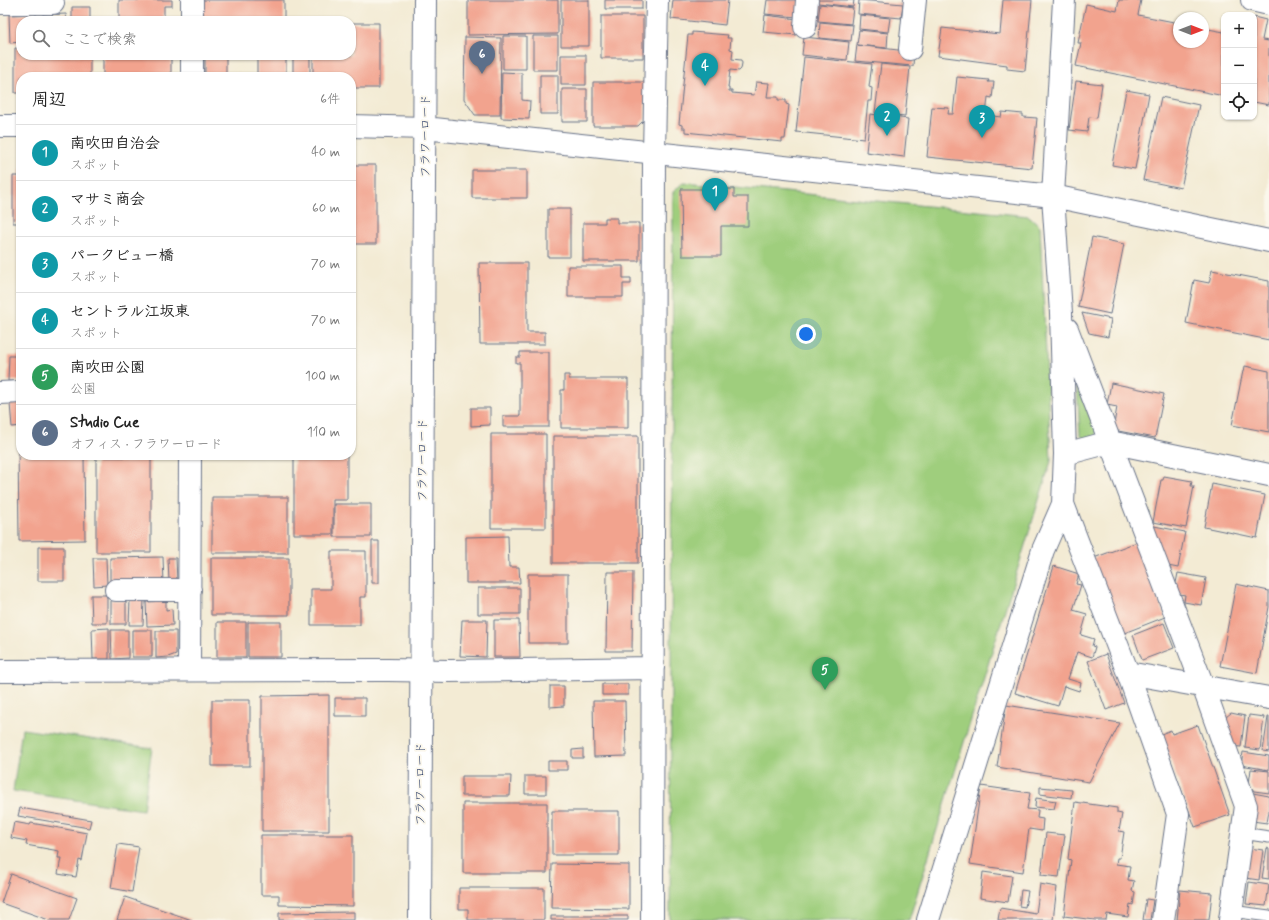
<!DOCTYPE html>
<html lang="ja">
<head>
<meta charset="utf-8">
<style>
	body { margin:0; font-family:Mynerve,"Klee One",sans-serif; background:#f6f6f6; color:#222 }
	.controls { position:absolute; right:12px; top:12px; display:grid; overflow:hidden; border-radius:8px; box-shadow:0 1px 3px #0004 }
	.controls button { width:36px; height:36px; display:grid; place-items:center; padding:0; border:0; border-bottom:1px solid #e0e0e0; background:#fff; color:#222; font:20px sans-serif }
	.compass { position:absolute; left:1173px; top:12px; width:36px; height:36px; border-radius:50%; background:#fff; box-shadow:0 1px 3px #0004; rotate:90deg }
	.you { position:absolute; left:806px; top:334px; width:14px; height:14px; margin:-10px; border:3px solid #fff; border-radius:50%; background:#1a73e8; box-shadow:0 0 0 6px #1a73e833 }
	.badge { display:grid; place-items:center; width:26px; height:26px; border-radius:50%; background:#2563eb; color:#fff; font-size:13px; font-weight:700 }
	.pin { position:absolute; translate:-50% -33px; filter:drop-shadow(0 1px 2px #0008) }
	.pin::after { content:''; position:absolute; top:21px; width:14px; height:12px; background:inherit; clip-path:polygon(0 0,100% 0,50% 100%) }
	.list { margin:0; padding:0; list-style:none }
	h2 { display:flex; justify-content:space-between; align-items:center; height:52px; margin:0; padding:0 16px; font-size:17px }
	h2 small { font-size:13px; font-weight:400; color:#767676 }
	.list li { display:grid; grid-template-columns:26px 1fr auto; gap:12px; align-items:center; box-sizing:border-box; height:56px; padding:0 16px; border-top:1px solid #e0e0e0 }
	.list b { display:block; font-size:15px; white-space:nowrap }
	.list p { margin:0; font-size:13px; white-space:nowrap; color:#767676 }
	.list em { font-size:13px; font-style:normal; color:#767676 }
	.icon { flex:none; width:22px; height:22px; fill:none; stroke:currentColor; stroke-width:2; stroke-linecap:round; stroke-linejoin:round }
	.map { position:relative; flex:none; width:1269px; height:920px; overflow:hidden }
	.search { position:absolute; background:#fff; box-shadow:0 1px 3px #0004; left:16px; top:16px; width:340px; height:44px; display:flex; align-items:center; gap:10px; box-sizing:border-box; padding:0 14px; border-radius:16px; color:#767676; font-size:15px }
	.panel { position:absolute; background:#fff; box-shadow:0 1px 3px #0004; left:16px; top:72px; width:340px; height:388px; border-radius:16px }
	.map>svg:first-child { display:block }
	.green { fill:#9fce7d; stroke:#5d7e6e }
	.building { fill:#f2a38e }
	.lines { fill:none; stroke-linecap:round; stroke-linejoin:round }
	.lane-casing { stroke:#677187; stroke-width:13 }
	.street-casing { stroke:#677187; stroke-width:24 }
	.secondary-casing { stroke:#677187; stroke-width:24 }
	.lane { stroke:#fff; stroke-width:11 }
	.street { stroke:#fff; stroke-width:22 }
	.secondary { stroke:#fff; stroke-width:22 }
	.labels { text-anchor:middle; stroke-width:3.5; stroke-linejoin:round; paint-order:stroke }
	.street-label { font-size:12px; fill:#1b2f5e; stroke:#fbf7ec }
</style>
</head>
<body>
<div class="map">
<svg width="1269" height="920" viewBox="0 0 1269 920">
	<rect width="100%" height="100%" fill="#fbf7ec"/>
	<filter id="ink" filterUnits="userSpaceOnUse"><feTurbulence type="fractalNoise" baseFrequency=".025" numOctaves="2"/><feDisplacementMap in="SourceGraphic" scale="8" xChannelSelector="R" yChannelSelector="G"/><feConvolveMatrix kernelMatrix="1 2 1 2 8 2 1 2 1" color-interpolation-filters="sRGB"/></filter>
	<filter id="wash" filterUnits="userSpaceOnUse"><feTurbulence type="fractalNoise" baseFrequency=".012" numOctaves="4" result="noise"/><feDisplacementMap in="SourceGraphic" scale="16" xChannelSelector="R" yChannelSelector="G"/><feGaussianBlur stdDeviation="0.9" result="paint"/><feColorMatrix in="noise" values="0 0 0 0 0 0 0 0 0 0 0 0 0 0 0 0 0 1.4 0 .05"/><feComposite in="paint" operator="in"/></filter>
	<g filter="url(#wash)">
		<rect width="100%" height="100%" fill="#f3ebd4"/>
		<path class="green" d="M684 182 1029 216 1040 226 1051 461 909 920H670L673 192Z
			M1077 386 1098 432 1092 438 1084 439 1080 435Z
			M22 729 152 748 143 810 13 791Z"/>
		<g id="blocks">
			<path class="building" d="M119 0H172V6H164V21H119Z
				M202 0H284V21H202Z
				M468 0H558V34L468 35Z
				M561 0H589V46H561Z
				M605 0H642V9H605Z
				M673 0H728L725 25 671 19Z
				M767 0H799L797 17 765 14Z
				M818 0H854L853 7 818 3Z
				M859 0 903 4 901 18 858 14Z
				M1003 0H1032L1025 71 1007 69V65L938 56 942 28 1000 34Z
				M1119 0H1141L1138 15 1179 23V42H1203V28L1224 32V96L1076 66 1081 43H1078L1086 4 1117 11Z
				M820 4 853 8 851 24 818 21Z
				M72 7H90V21H72Z
				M36 14V21H21V42L10 43 9 15Z
				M66 14 67 21H43V15Z
				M765 15 797 19 796 35 763 32Z
				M860 15 890 18 888 32 859 29Z
				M601 16H643V58H601Z
				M1254 17 1266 20 1262 40 1269 41V105L1254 102Z
				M820 22 853 25 851 41 819 38Z
				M351 23H379V88H351V77H313V55H351Z
				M859 30 888 33 887 48 857 45Z
				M692 32 728 35 727 38H731L730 49 733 50 732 59 741 60 742 63 741 69 739 71 730 70 728 88H729V91H732V93L754 95 756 82 769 83 767 97H778V100H786V104L789 105 785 139H782V142L685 132V128H682V125L679 124 688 35H692Z
				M503 36H526V69H503Z
				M533 36H558V70H533Z
				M465 37 501 38 500 115H475L464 99Z
				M804 37 849 42 847 60 802 55Z
				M857 45 914 52 913 66 855 61Z
				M15 48H21V55H90V77H21V93H15Z
				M103 55H171V77H103Z
				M205 55H226V77H205Z
				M257 55H286V77H257Z
				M293 55H310V77H293Z
				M561 55H586V85H561Z
				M804 57 872 64 869 87 872 88 871 101H868L864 139 796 132Z
				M881 64 910 67 905 116 875 113Z
				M502 72 522 73V100L530 101 529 119 501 118Z
				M540 75H558V114H540Z
				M957 77 989 80 988 82H994L992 98 988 97 986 115 1001 117 1002 112 1023 114V117L1037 118 1032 168 927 157 932 107 949 108 948 114H953Z
				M1076 81 1102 84 1097 118 1089 117 1087 132 1069 130Z
				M593 82H645V119L638 126H593Z
				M562 89H587V122H562Z
				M1126 90 1149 94 1135 169 1112 165Z
				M1161 97 1199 105 1181 188 1143 180Z
				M870 114 908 119 904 157 866 152Z
				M351 165H376V244H351Z
				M20 169H21V223H13V176H20Z
				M472 170H527V198H472Z
				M681 189H734V197H748V226H721V256H682Z
				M548 209H570V257H548Z
				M605 218H617V223H639V261H583V223H605Z
				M1092 237 1124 244 1110 314 1078 307Z
				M479 263H527V332H545V344H480Z
				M568 266H623V278H631V284H623V297H568Z
				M1212 270 1269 281V340L1186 323 1194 280 1209 283Z
				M1082 313 1111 319 1108 337 1089 333Z
				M520 352H549V427H503V416H520V363H516V357H520Z
				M9 356H21V381H8Z
				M1245 366 1269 371V432L1232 425 1243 371 1244 372Z
				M564 375H569V379H628V428H561V390H564Z
				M1111 383 1164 394 1155 438 1113 430 1117 407 1107 405Z
				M21 403V426L12 427 10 404Z
				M471 408H490V425L471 426Z
				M491 434H546V528H491Z
				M553 436H638V563H553Z
				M18 442H21V455H84L85 540 19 541Z
				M294 455H347V500H333V534H294Z
				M96 457H151V552H96Z
				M1164 476 1192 481 1191 486H1194L1186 528 1153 522 1161 480H1163Z
				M1212 484 1265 495 1257 538 1204 527Z
				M212 497H288V553H212Z
				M334 504H371V537H334Z
				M1149 525 1185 532 1178 568 1163 565Z
				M508 536 509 567H519L520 583H466V537Z
				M372 541H379V583H372Z
				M1137 542 1165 617 1119 635 1091 559Z
				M38 547H64V581H38Z
				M331 551H366V597H360V625H311V589H331Z
				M163 557 164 583H110V558Z
				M93 558H106L107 585 94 586Z
				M168 558H176L177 582H169Z
				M211 558H289V615H211Z
				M1054 566 1079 574 1076 584 1081 585 1073 610 1087 614 1081 635 1094 639 1092 646 1095 647 1092 657 1077 652 1068 679 1081 683 1079 691 1064 686 1058 706 1015 693Z
				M607 572H633L632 651H606Z
				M1178 573 1206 578 1201 605 1184 602 1185 595 1174 593Z
				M528 574H568V643H528Z
				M1236 584 1269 591V607L1257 673 1220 666Z
				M478 588H520V614H478Z
				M91 595H107V623H92Z
				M130 599H144L143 625H129Z
				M111 600H126V624H111Z
				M166 601V610L172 609 173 625 147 626 146 602Z
				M462 620H487L486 657 460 656Z
				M494 620H519L520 657H494Z
				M217 622H246V657H217Z
				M248 622H281V657H248Z
				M1164 623 1174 648 1142 660 1133 635Z
				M109 628V659H93L92 629Z
				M111 630H128V658L112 659Z
				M132 630H152V657H132Z
				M156 631H176V654L168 657 156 658Z
				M1106 654 1124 703 1106 710 1088 661Z
				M602 684H628V695H602Z
				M550 686H564V706L550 707Z
				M329 695V831H262V696Z
				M335 698H365V716H335Z
				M212 700H250V766H212Z
				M593 701H625L626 756 594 757Z
				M1006 705 1120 723 1089 782 997 767Z
				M1231 713 1245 716 1241 747 1231 746 1226 717Z
				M1249 715 1264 717 1260 750 1245 748Z
				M1268 717H1269V752L1263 751Z
				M1198 725 1230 815 1195 827 1161 734 1171 730 1172 734Z
				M583 749V758H572V750Z
				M1243 752 1269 756V770L1241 765Z
				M548 761H567V770H548Z
				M1251 769 1269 771V793L1254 791 1249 784Z
				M462 776H511L510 796H462Z
				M525 776H546V794H525Z
				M981 786 1030 793 1027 809 1038 810 1037 818 1043 819 1042 831 1029 829 1023 872 970 864Z
				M1040 787 1072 790 1071 798 1040 794Z
				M1253 793 1269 796V811L1267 823 1252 821Z
				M1036 798 1056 801 1054 809 1035 807Z
				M1075 802 1117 808V813L1122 814 1119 831 1124 832 1120 858H1117L1116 864 1130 866 1128 880 1134 881 1132 891 1135 892 1133 905 1130 904 1128 917 1107 914 1106 920H1095L1064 916 1071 860 1068 859Z
				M463 803H547V873H463Z
				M20 808 91 820 89 828 18 816Z
				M552 811H619V855H552Z
				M14 822 30 825 31 823 87 833 82 861 79 860 76 877 58 874 61 858H58L59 851 26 845 27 841 11 838Z
				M1046 833 1065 835 1059 877 1041 875Z
				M261 835H353V906L279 905V895H261Z
				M118 844 139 847 132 892 111 888Z
				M1249 848 1263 850 1259 880 1245 878Z
				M1267 848 1269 849V879L1262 878Z
				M552 864 629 865V909L551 908Z
				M983 872 1012 876 1008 902 980 898Z
				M11 874 77 898 69 920H49L1 903Z
				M1249 882 1269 885 1266 906 1246 904Z
				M1040 884 1057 887 1053 920H998L1000 908 1036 914Z
				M459 888H544V920H468V909H459Z
				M1021 890 1028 891 1025 907 1019 906Z
				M1180 890 1212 893 1209 920H1177Z
				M125 897 192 920H117Z
				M1146 899 1153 900 1150 920H1143Z
				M354 912V920H279V913Z
				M551 916H628V920H551Z"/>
		</g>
	</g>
	<g filter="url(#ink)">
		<use href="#blocks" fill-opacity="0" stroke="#677187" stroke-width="1"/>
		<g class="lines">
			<g class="lane-casing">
				<path id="lane" d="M1242 833 1269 837
					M1231 911 1269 916"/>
			</g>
			<g class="street-casing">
				<path id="street" d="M1252 0 1269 4
					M0 3H53
					M192 21V0
					M805 27 807 0
					M910 49 915 0
					M192 77V55
					M0 126H21
					M351 126 425 128
					M1067 329 1203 686 1246 806 1230 920
					M0 393 21 392
					M1065 454 1110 442 1269 475
					M1063 504 1128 673 1178 814 1163 920
					M116 590H190
					M189 670 190 455
					M0 671 388 670 450 671 653 668
					M1128 673 1269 698
					M652 920 654 153 657 0
					M928 920 1043 550 1063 504 1065 454 1061 313 1053 196 1064 0"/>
			</g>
			<g class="secondary-casing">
				<path id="secondary" d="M425 128 1053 196 1269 241
					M420 920C420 613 425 307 425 0"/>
			</g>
			<use href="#lane" class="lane"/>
			<use href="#street" class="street"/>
			<use href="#secondary" class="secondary"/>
		</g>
	</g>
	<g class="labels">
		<g class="street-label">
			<text transform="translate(425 136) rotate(-90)" y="4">フラワーロード</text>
			<text transform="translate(422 460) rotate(-90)" y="4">フラワーロード</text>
			<text transform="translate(420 784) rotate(-90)" y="4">フラワーロード</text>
		</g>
	</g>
</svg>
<div class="controls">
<button>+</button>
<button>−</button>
<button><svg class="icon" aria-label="locate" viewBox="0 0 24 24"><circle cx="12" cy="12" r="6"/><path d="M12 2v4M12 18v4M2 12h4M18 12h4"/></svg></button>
</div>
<svg class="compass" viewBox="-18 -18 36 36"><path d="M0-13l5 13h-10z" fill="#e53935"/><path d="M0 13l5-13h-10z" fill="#767676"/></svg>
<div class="you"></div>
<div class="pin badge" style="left:715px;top:211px;background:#0f9aa8">1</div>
<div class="pin badge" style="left:887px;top:136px;background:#0f9aa8">2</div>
<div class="pin badge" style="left:982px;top:138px;background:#0f9aa8">3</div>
<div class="pin badge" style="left:705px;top:86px;background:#0f9aa8">4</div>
<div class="pin badge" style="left:825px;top:690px;background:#2e9e5b">5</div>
<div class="pin badge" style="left:482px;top:74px;background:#5c6f8a">6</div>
<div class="search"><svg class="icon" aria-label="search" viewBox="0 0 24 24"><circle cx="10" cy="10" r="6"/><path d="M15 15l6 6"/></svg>ここで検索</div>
<section class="panel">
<h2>周辺<small>6件</small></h2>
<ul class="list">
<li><span class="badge" style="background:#0f9aa8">1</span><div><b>南吹田自治会</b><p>スポット</p></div><em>40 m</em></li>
<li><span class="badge" style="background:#0f9aa8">2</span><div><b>マサミ商会</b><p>スポット</p></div><em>60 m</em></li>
<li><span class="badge" style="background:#0f9aa8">3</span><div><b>パークビュー橋</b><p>スポット</p></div><em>70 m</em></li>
<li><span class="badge" style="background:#0f9aa8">4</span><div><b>セントラル江坂東</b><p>スポット</p></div><em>70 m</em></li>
<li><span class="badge" style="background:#2e9e5b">5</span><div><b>南吹田公園</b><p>公園</p></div><em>100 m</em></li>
<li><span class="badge" style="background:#5c6f8a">6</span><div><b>Studio Cue</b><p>オフィス · フラワーロード</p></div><em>110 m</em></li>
</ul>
</section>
</div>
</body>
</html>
